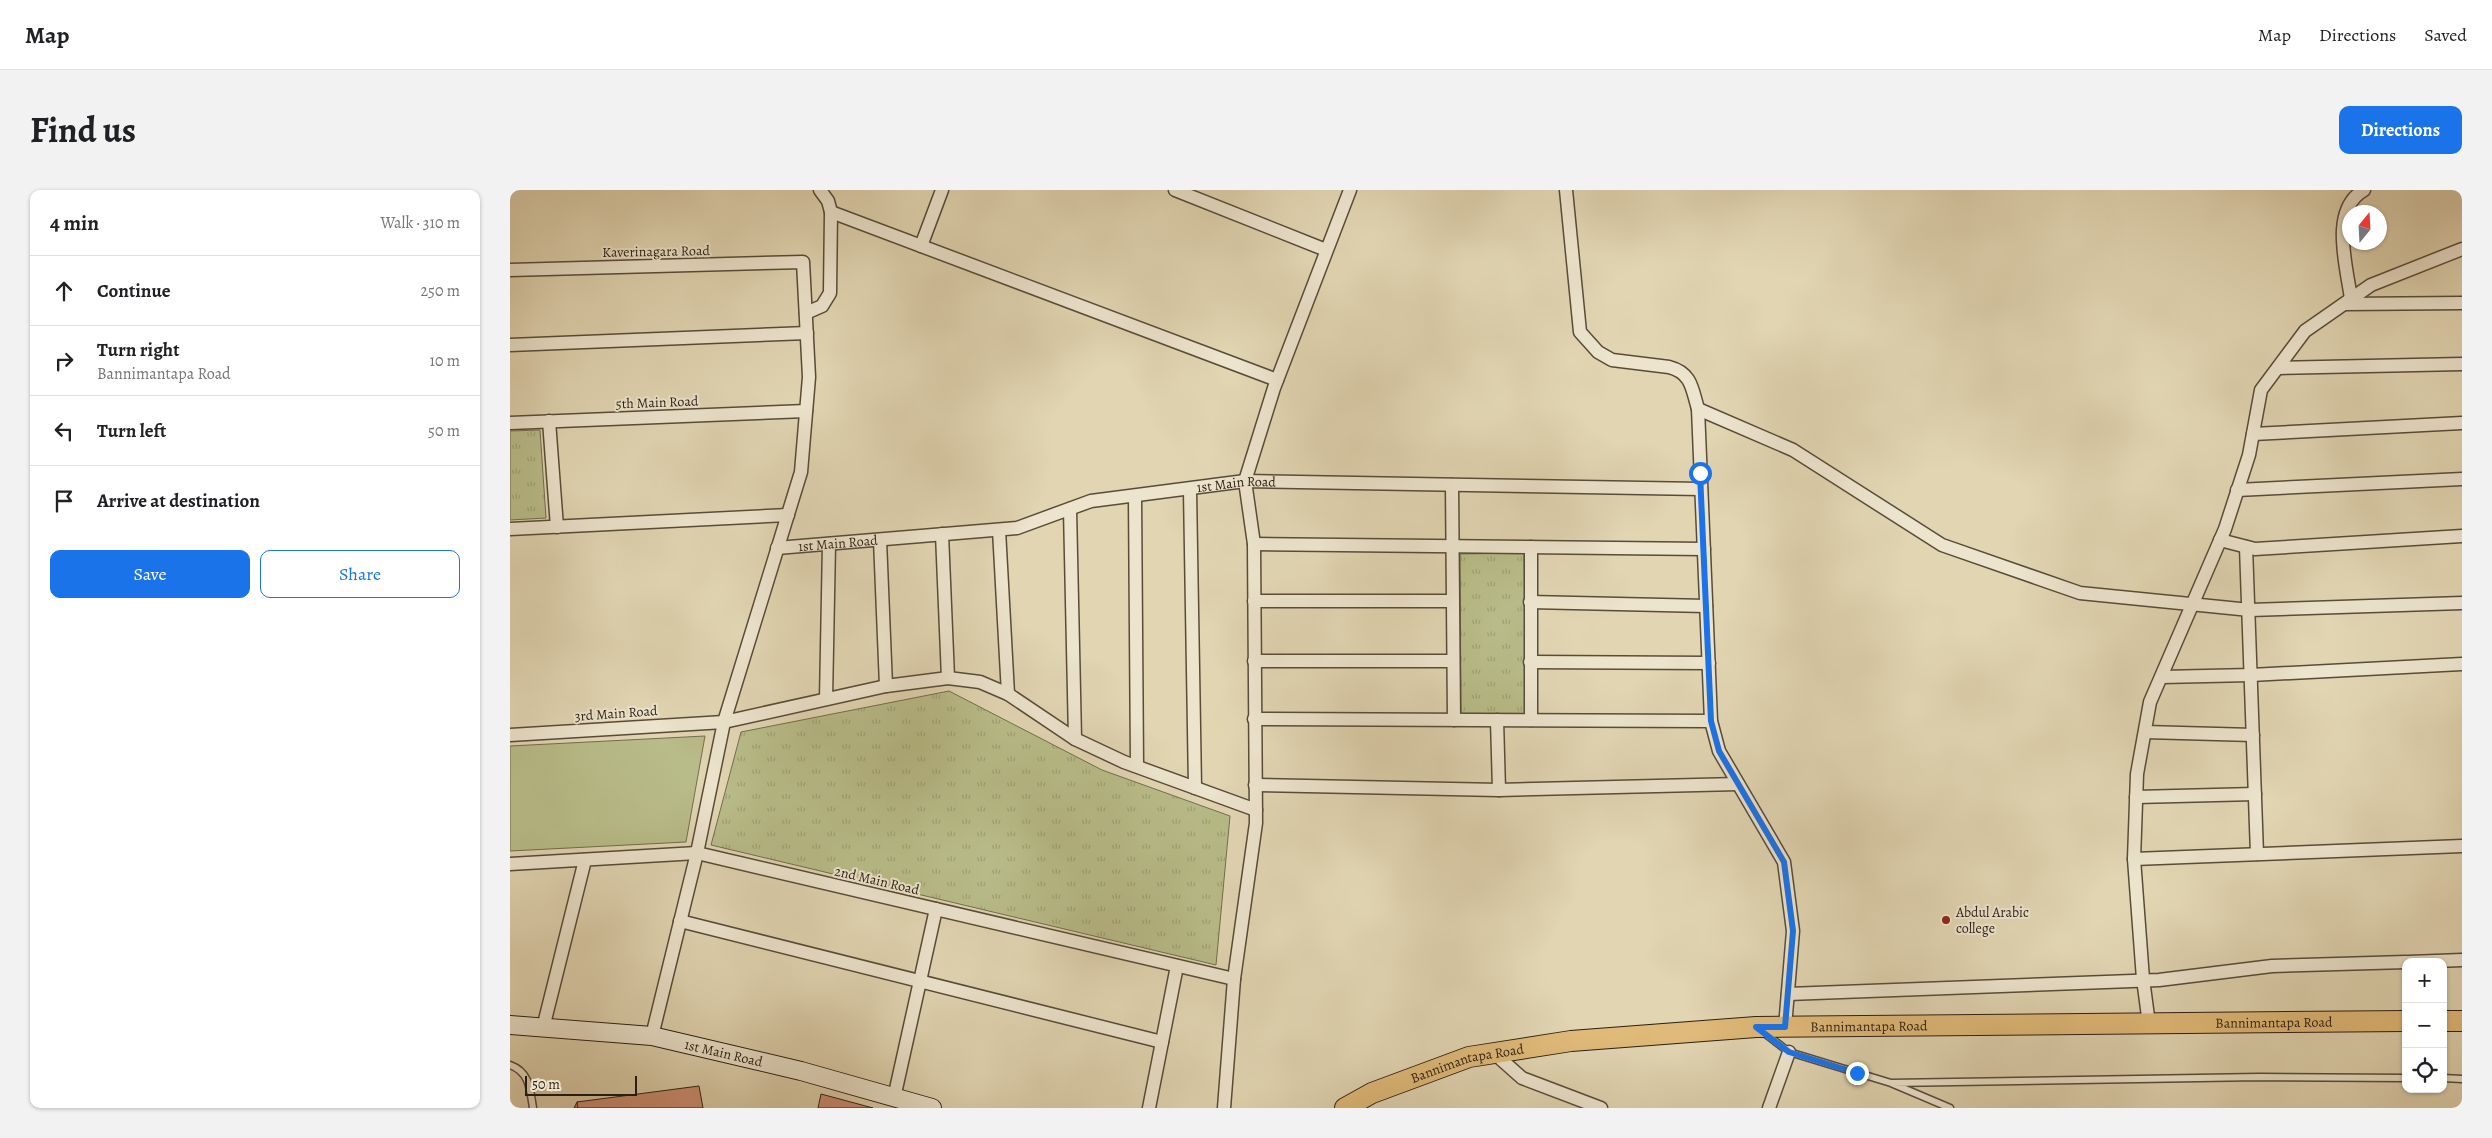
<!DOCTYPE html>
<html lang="en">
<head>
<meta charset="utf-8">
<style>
	body { margin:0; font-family:Alegreya,serif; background:#f2f2f2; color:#202124 }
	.controls { position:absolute; right:15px; bottom:15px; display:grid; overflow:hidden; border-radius:10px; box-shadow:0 1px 4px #0004 }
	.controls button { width:45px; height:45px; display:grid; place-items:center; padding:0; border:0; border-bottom:1px solid #e0e0e0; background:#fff; color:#202124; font:25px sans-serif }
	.compass { position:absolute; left:1832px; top:15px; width:45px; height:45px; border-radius:50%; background:#fff; box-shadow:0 1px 4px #0004; rotate:18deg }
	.scale { position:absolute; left:15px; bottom:12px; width:112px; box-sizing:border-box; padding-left:5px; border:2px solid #2b1f11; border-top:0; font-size:14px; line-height:18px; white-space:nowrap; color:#2b1f11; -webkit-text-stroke:4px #ece4cd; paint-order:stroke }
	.stop { position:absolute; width:15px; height:15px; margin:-11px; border:4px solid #1a73e8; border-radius:50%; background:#fff }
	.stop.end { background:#1a73e8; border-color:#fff; box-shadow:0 1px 5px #0008 }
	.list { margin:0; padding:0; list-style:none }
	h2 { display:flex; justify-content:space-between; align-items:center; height:65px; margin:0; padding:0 20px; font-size:21px }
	h2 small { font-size:16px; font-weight:400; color:#757577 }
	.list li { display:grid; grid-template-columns:32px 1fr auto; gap:15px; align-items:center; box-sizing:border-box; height:70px; padding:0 20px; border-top:1px solid #e0e0e0 }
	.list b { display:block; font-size:19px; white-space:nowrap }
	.list p { margin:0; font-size:16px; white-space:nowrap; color:#757577 }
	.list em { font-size:16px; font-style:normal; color:#757577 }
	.actions { display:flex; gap:10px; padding:15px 20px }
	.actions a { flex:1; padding:11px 0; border:1px solid #1a73e8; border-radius:10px; text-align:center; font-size:18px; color:#1a73e8 }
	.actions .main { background:#1a73e8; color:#fff }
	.icon { flex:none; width:28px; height:28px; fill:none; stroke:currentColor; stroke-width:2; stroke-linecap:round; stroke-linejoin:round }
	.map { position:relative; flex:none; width:1952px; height:918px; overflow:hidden; border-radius:10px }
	header { display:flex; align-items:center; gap:30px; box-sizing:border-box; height:70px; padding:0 25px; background:#fff; border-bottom:1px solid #e0e0e0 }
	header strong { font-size:24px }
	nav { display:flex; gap:28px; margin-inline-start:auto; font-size:18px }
	.intro { display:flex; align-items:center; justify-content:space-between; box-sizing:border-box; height:120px; padding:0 30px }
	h1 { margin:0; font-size:35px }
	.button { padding:12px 22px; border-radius:10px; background:#1a73e8; color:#fff; font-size:18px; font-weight:700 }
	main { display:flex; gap:30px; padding:0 30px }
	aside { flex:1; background:#fff; border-radius:10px; box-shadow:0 1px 4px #0004 }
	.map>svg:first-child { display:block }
	.grass { fill:#b8bc88; stroke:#726e4c }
	.park { fill:url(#park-tufts); stroke:#726e4c }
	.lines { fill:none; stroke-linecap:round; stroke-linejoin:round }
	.lane-casing { stroke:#584c39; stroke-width:9 }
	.street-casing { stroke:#584c39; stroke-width:15 }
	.secondary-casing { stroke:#2b1f11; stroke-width:20 }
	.primary-casing { stroke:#2b1f11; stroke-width:22 }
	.lane { stroke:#ece4cd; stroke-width:6 }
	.street { stroke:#ece4cd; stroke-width:12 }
	.secondary { stroke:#ece4cd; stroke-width:18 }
	.primary { stroke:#e0ba79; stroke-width:20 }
	.wall { fill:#b17c65; stroke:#2b1f11 }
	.building { fill:#ce9076; stroke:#2b1f11 }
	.route { stroke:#1a73e8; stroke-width:6 }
	.poi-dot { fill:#8f2418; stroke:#ece4cd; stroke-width:2 }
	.labels { text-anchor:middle; stroke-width:4; stroke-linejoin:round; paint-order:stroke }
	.street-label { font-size:14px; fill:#2b1f11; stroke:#ece4cd }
	.poi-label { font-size:14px; fill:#2b1f11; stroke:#ece4cd; text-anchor:start }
</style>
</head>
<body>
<header>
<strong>Map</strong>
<nav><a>Map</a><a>Directions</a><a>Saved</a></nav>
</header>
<div class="intro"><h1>Find us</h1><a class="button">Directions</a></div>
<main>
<aside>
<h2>4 min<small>Walk · 310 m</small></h2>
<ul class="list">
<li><svg class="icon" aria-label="ahead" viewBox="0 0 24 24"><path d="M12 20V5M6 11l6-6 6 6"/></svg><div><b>Continue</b></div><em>250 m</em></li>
<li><svg class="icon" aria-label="right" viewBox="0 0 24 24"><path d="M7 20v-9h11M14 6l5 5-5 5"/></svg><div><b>Turn right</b><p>Bannimantapa Road</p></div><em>10 m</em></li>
<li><svg class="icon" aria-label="left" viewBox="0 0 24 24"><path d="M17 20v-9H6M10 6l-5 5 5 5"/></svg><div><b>Turn left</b></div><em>50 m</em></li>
<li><svg class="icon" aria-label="arrive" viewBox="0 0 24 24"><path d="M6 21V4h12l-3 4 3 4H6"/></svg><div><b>Arrive at destination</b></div></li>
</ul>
<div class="actions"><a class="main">Save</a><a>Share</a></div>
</aside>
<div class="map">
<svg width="1952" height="918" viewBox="0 0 1952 918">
	<defs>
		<pattern id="park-tufts" width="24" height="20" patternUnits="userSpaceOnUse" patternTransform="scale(1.25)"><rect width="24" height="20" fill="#b8bc88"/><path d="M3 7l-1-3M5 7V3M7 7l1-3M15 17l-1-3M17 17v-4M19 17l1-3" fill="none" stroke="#9ea174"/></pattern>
	</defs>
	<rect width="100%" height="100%" fill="#e1d5b2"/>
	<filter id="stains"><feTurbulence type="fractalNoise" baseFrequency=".004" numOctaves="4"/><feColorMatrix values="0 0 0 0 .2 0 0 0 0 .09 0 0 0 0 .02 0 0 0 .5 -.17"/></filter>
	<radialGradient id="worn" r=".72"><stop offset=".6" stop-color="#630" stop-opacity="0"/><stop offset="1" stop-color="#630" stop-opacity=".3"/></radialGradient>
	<path class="grass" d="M195 546 176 652 0 661V556Z"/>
	<path class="park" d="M30 240 36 328 0 330V241Z
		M1014 363 1016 524H951L950 364Z
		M439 501 592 580 720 626 706 775 201 655 231 542Z"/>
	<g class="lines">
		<g class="lane-casing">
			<path id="lane" d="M1253 842 1279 862 1381 893 1440 918
				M0 875C20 882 20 900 23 918
				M1933 888 1952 889
				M1381 893 1749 887 1896 888"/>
		</g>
		<g class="street-casing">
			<g id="street">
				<path d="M665 0 816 60"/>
				<path d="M1056 0 1070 142 1088 162 1102 170 1159 177C1182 183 1182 199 1188 219L1201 531 1209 561 1274 672 1283 741 1275 837"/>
				<path d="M321 22 767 190"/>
				<path d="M411 56 432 0"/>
				<path d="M0 80 293 72 299 187 291 282 214 532 187 663 142 846"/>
				<path d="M1841 109C1837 77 1819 20 1854 0"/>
				<path d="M1835 114 1952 113"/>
				<path d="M296 123 312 116 320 103 321 22 318 11 310 0"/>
				<path d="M0 155 297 143"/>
				<path d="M1768 178 1952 174"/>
				<path d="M1188 219 1283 260 1432 355 1570 403 1740 420 1952 413"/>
				<path d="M39 231 47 337"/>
				<path d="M0 233 296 221"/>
				<path d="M1743 244 1952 233"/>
				<path d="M942 295 944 530"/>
				<path d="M680 300 685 598"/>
				<path d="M1727 300 1952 289"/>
				<path d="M625 306 627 576"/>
				<path d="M560 319 565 549"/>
				<path d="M0 339 278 325"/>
				<path d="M489 340 498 504"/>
				<path d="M432 344 438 488"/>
				<path d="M370 350 376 496"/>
				<path d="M1710 350 1745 359 1952 346"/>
				<path d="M744 354 1194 359"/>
				<path d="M1021 357V530"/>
				<path d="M1736 357 1747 664"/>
				<path id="s1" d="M267 358 507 338 581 311 735 291 1191 299"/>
				<path d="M744 411H942"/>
				<path d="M1020 412 1196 416"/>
				<path d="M744 471H943"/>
				<path d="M1020 472 1199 473"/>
				<path d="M1652 487 1741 485 1952 474"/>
				<path d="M316 509 319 354"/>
				<path d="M744 529 1201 531"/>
				<path d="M987 530 989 600"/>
				<path d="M1635 542 1743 545"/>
				<path d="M0 545 214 532 376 496 438 488 470 492 498 504 565 549 614 572 746 620"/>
				<path d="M745 595 989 600 1228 594"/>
				<path d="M1626 607 1745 604"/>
				<path d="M1624 669 1952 656"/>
				<path d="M0 674 187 663 724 789"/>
				<path d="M170 731 652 852"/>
				<path d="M1899 772 1952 770"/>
				<path d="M1278 804 1649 790 1762 776 1896 772"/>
				<path d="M1639 834 1633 789 1624 669 1627 584 1640 512 1715 339 1739 265 1751 200 1795 141 1861 95 1952 59"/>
				<path d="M33 838 75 670"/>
				<path d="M985 864 1012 888 1091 918"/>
				<path d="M384 908 426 719"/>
				<path d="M639 918 667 776"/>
				<path d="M714 918 724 789 746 633 744 354 735 291 764 198 840 0"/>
				<path d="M1259 918 1279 862"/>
			</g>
		</g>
		<g class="secondary-casing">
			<g id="secondary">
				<path id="s2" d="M0 835 142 846 291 881 422 918"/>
			</g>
		</g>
		<g class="primary-casing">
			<g id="primary">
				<path d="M1933 831H1952"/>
				<path id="s3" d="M835 918 862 903 959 867 1061 851 1246 837 1896 831"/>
			</g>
		</g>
		<use href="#lane" class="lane"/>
		<use href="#street" class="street"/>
		<use href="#secondary" class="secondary"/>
		<use href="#primary" class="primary"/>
	</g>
	<path class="wall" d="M67 912 193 918H64Z"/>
	<path class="building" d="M189 896 193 918H68L67 912Z
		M311 904 363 918H308Z"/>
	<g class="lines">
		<path class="route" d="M1190 283 1201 531 1209 561 1274 672 1283 741 1275 837H1246L1279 862 1347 883"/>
	</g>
	<circle class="poi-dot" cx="1436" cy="730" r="5"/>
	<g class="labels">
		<g class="street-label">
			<text transform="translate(146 61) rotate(-1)" y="5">Kaverinagara Road</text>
			<text transform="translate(147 212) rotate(-2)" y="5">5th Main Road</text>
			<text dy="5" stroke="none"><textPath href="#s1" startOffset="466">1st Main Road</textPath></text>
			<text dy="5" stroke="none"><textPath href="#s1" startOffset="61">1st Main Road</textPath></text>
			<text transform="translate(106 523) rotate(-4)" y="5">3rd Main Road</text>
			<text transform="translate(367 690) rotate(13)" y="5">2nd Main Road</text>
			<text dy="5" stroke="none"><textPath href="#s3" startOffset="941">Bannimantapa Road</textPath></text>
			<text dy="5" stroke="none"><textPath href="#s3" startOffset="536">Bannimantapa Road</textPath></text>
			<text dy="5" stroke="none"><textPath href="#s2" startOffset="216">1st Main Road</textPath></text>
			<text dy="5" stroke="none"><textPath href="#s3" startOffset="131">Bannimantapa Road</textPath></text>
		</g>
		<g class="poi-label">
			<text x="1446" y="727">Abdul Arabic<tspan x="1446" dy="16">college</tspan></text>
		</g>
	</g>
	<rect width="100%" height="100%" filter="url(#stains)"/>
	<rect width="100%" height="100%" fill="url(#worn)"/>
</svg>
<div class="controls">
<button>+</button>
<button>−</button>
<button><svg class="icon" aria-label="locate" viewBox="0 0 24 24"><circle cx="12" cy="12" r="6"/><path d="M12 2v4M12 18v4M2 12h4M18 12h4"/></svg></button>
</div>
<svg class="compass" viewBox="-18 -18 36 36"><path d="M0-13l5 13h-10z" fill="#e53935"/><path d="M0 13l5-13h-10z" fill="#757577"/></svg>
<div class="scale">50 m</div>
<div class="stop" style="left:1190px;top:283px"></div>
<div class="stop end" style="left:1347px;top:883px"></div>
</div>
</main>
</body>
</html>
